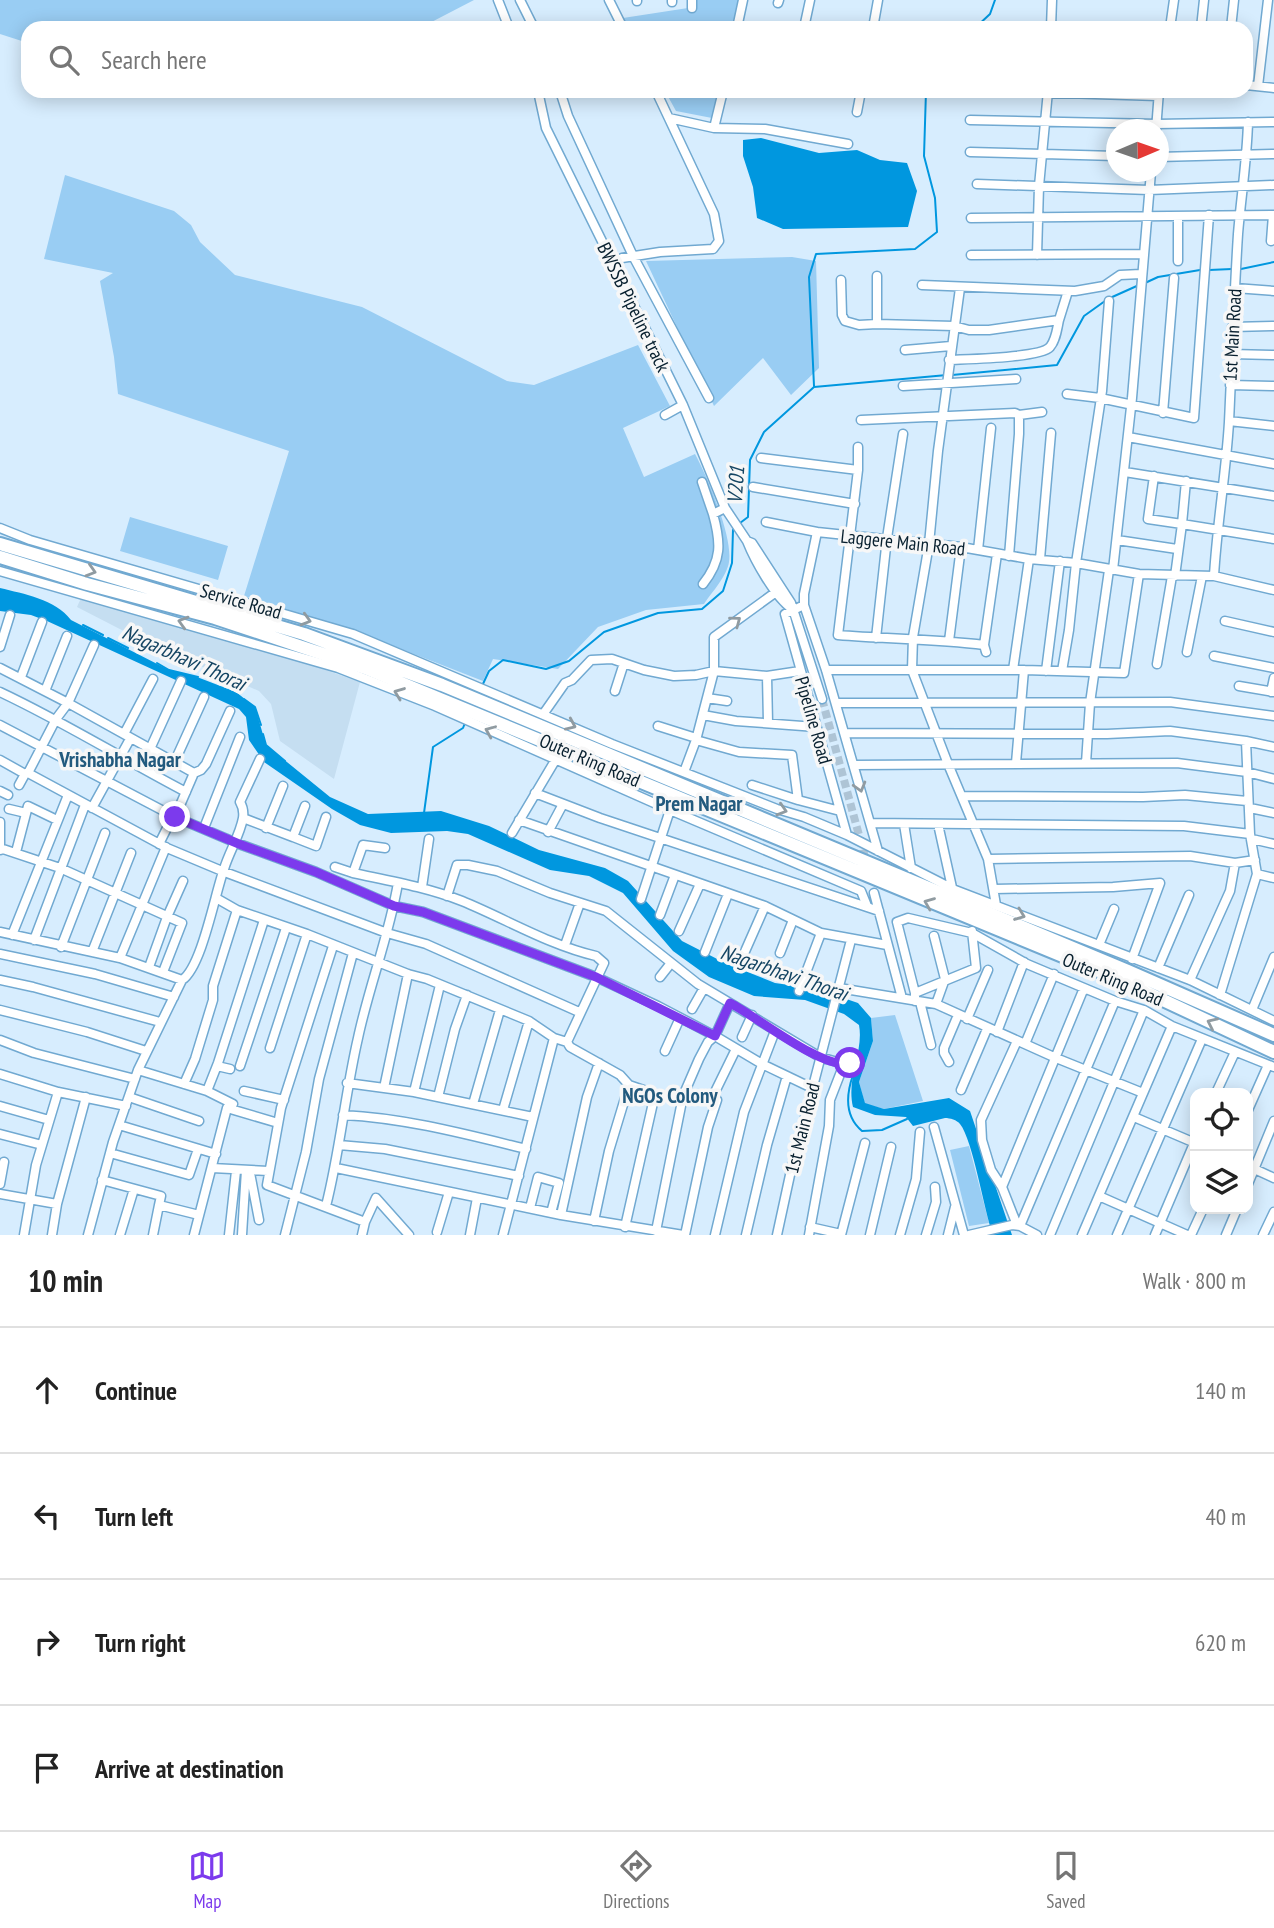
<!DOCTYPE html>
<html lang="en">
<head>
<meta charset="utf-8">
<style>
	body { margin:0; font-family:"PT Sans Narrow",sans-serif; background:#f6f6f6; color:#222 }
	.controls { position:absolute; right:21px; bottom:21px; display:grid; overflow:hidden; border-radius:14px; box-shadow:0 4px 18px #0003 }
	.controls button { width:63px; height:63px; display:grid; place-items:center; padding:0; border:0; border-bottom:2px solid #e0e0e0; background:#fff; color:#222; font:35px sans-serif }
	.compass { position:absolute; left:1106px; top:119px; width:63px; height:63px; border-radius:50%; background:#fff; box-shadow:0 4px 18px #0003; rotate:88deg }
	.stop { position:absolute; width:21px; height:21px; margin:-16px; border:5px solid #7c3aed; border-radius:50%; background:#fff }
	.stop.end { background:#7c3aed; border-color:#fff; box-shadow:0 2px 7px #0008 }
	.list { margin:0; padding:0; list-style:none }
	h2 { display:flex; justify-content:space-between; align-items:center; height:91px; margin:0; padding:0 28px; font-size:30px }
	h2 small { font-size:23px; font-weight:400; color:#767676 }
	.list li { display:grid; grid-template-columns:46px 1fr auto; gap:21px; align-items:center; box-sizing:border-box; height:126px; padding:0 28px; border-top:2px solid #e0e0e0 }
	.list b { display:block; font-size:26px; white-space:nowrap }
	.list em { font-size:23px; font-style:normal; color:#767676 }
	.icon { flex:none; width:38px; height:38px; fill:none; stroke:currentColor; stroke-width:2; stroke-linecap:round; stroke-linejoin:round }
	.map { position:relative; flex:none; width:1274px; height:1235px; overflow:hidden }
	.search { position:absolute; background:#fff; box-shadow:0 4px 18px #0003; left:21px; right:21px; top:21px; height:77px; display:flex; align-items:center; gap:18px; box-sizing:border-box; padding:0 24px; border-radius:21px; color:#767676; font-size:26px }
	.sheet { height:595px; background:#fff }
	nav { display:flex; justify-content:space-around; align-items:center; box-sizing:border-box; height:98px; border-top:2px solid #e0e0e0; background:#fff; font-size:19px; color:#767676 }
	nav a { display:grid; justify-items:center; gap:4px }
	nav .on { color:#7c3aed }
	.map>svg:first-child { display:block }
	.built { fill:#c5def1 }
	.green { fill:#99cdf3 }
	.water { fill:#0097df }
	.lines { fill:none; stroke-linecap:round; stroke-linejoin:round }
	.stream { stroke:#0097df; stroke-width:2 }
	.minor-tunnel { stroke:#aec4d5; stroke-width:8; stroke-dasharray:8 4; stroke-linecap:butt }
	.minor-casing { stroke:#71a9d1; stroke-width:11 }
	.highway-casing { stroke:#71a9d1; stroke-width:16 }
	.minor { stroke:#fff; stroke-width:8 }
	.highway { stroke:#fff; stroke-width:12 }
	.oneway { stroke:#909ba1 }
	.route { stroke:#7c3aed; stroke-width:9 }
	.labels { text-anchor:middle; stroke-width:7; stroke-linejoin:round; paint-order:stroke }
	.street-label { font-size:19px; fill:#08202f; stroke:#f7f7f7 }
	.water-label { font-size:21px; font-style:italic; fill:#154563; stroke:#f7f7f7 }
	.neighbourhood-label { font-size:21px; font-weight:bold; fill:#225a7e; stroke:#f7f7f7 }
</style>
</head>
<body>
<div class="map">
<svg width="1274" height="1235" viewBox="0 0 1274 1235">
	<rect width="100%" height="100%" fill="#d7edfe"/>
	<path class="built" d="M81 598 314 666 360 682 334 779 280 741 271 704 259 691 147 643 77 607Z"/>
	<path class="green" d="M0 0H474L420 28H28V43L0 34Z
		M689 0H740L733 28H629L623 18 688 8Z
		M665 91H719L712 118 676 111Z
		M65 175 174 211 191 225 200 242 235 275 362 307 507 381 534 385 638 345 670 406 623 428 644 477 695 454C708 478 733 537 729 562 727 576 712 592 704 604L646 610 598 627 558 669 493 659 483 681 355 631 244 596 289 451 118 394 114 357 100 281 113 273 44 259Z
		M792 257 816 261 819 368 791 395 763 358 714 406 646 261Z
		M130 517 228 546 218 580 120 551Z
		M895 1015 923 1101 884 1109 865 1104 859 1082 873 1041 871 1018Z
		M969 1146 989 1223 969 1226 950 1150Z"/>
	<path class="water" d="M761 138 819 153 857 150 880 160 907 163 917 191 908 227 783 229 757 218 753 187 743 156V140Z
		M0 588C24 594 55 599 71 620L169 670 197 677 236 692 255 707 266 745 330 797 368 814 441 811 489 826 539 850 605 868 628 881 682 941 725 963 775 983 817 989 858 1003 871 1018 873 1041 859 1082 865 1103 884 1109 949 1098 970 1111 1012 1235H993C984 1211 973 1140 960 1124 957 1120 950 1118 945 1118L913 1126 906 1117 875 1115 853 1107C846 1077 864 1052 859 1025L844 1014 805 1000 754 996 709 977 673 951 623 893 589 876 550 870 468 834 447 831 391 833 360 825 332 809 264 762 249 740 246 717 239 709 47 621 31 615 0 611Z"/>
	<g class="lines">
		<path class="stream" d="M975 28 990 14 995 0
			M1241 269 1274 262
			M1209 270 1232 269
			M1145 283 1158 277 1200 270
			M1110 298 1139 285
			M952 375 1057 365 1084 316 1105 301
			M814 386 809 277 816 254 915 249 937 232 935 198 924 156 926 91
			M740 523 748 517 750 460 764 432 814 387 947 375
			M83 625 103 635
			M108 638 128 648
			M157 663 169 670 198 677
			M482 686 489 671 503 660 546 669 569 661 604 632 658 613 702 609 723 591 732 563 733 530 736 527
			M244 699 255 707 261 725
			M263 734 266 745 285 761
			M424 813 433 747 463 728 465 723
			M853 1075C846 1095 844 1116 862 1131L882 1130 907 1119"/>
		<path class="minor-tunnel" d="M822 699 866 861"/>
		<g class="minor-casing">
			<path id="minor" d="M498 0 509 28
				M520 0 534 28
				M609 0 623 28
				M637 1V0
				M672 2V0
				M778 3 779 0
				M692 8V0
				M737 28 743 0
				M804 28 810 0
				M873 28 878 0
				M1051 28 1052 0
				M1170 28 1174 0
				M1201 28 1204 0
				M1231 28 1234 0
				M1246 85 1274 88
				M1258 86 1268 0
				M538 91 546 128 683 405 725 508 747 541
				M560 91 568 116 633 256 709 398
				M723 91 714 128 765 129 848 144
				M998 91 1158 96
				M857 112 861 91
				M669 118 714 128
				M970 120 1157 124 1274 122
				M1156 130 1159 91
				M970 152 1116 156
				M1158 157 1274 154
				M977 184 1149 190 1274 185
				M971 218 1274 215
				M1271 241 1273 215
				M971 255 1144 254
				M1037 255 1039 186 1048 91
				M622 258 660 252 713 249 719 241 714 214 656 91
				M1178 261V216
				M877 276V324L954 326 969 330H989L1059 320 1068 291
				M841 280 842 315 845 321 859 325 877 324
				M922 285 1075 291 1104 286 1120 275 1141 274
				M960 288 938 451 929 544 913 637 912 670 948 764 988 859 996 905
				M1235 288 1274 291
				M1232 327 1274 326
				M905 350 951 346
				M1231 354 1274 355
				M949 360C967 359 1040 358 1050 347 1056 340 1057 329 1059 320
				M1230 385 1274 386
				M903 386 1016 379
				M1067 394 1100 398 1194 418 1209 215
				M1163 413 1174 278
				M665 415 683 405
				M1019 415 1042 412
				M861 420 1015 413 1019 415V434L1009 556
				M1229 421 1274 426
				M1128 437 1274 464
				M761 458 858 470 838 635C887 639 935 639 984 645
				M858 470V447
				M1125 472 1274 496
				M1154 476 1148 519 1182 524 1175 576
				M1186 481 1182 524 1274 539
				M702 482 713 514
				M753 487 855 504
				M766 522 817 532
				M0 528 30 540 353 634 612 744 777 809 804 817 847 835 955 890 1190 980 1274 1021
				M1117 540 1177 549
				M978 550 991 428
				M1040 559 1051 433
				M1113 570 1132 398 1151 172
				M0 571 338 668 435 706 670 810 861 891 867 906
				M1214 576C1217 524 1226 473 1229 422 1232 359 1234 297 1238 234 1241 197 1247 160 1248 122
				M703 584C722 560 721 543 713 514L725 508
				M804 605 785 614 847 835
				M792 609C775 597 755 561 747 541L752 543 791 603 822 699
				M1225 621 1274 632
				M876 638 887 538 903 434
				M949 641 961 547
				M0 647 10 615
				M986 652 984 645 997 554
				M1187 652 1202 576
				M1214 656 1274 668
				M1157 664 1172 576
				M0 668 68 703 194 773 201 770 206 764 230 711
				M826 670H1024L1124 673 1139 574
				M1013 670 1029 559
				M1046 671 1060 561
				M1062 671 1069 630 1076 563 1102 391 1109 301
				M767 676 768 723
				M21 677 42 622
				M1239 686 1274 692
				M45 691 67 636
				M615 691 624 663
				M0 692C64 722 123 759 186 792
				M1271 692 1274 678
				M707 698 727 701
				M836 703 1170 702 1274 716
				M544 713 565 683 572 680 591 660 612 659 644 670 674 676 696 675 714 671 767 676 800 671
				M703 715 736 721 816 727
				M0 725 175 817 239 844 316 872 394 906 423 912 596 977 658 1006 715 1036 762 1064 812 1088
				M658 726 696 738
				M845 733 1107 734 1170 731 1246 741 1274 747
				M124 734 153 679
				M696 740 739 752 792 755 798 800 840 811
				M150 749 181 681
				M0 760 25 774 19 785
				M174 763 204 697
				M1016 763 1024 670
				M1086 763 1090 703 1109 570
				M854 765 1177 763 1247 772 1274 779
				M684 772 696 740 714 671V637L776 592
				M28 773 56 719 68 703 94 645
				M25 774 28 773 167 848 222 871 387 933 426 944 579 1012
				M752 785 798 800
				M0 791 8 795
				M535 793 600 818 879 911
				M962 796 1143 797 1185 795 1247 801
				M92 808 130 739
				M1250 808 1274 813
				M9 809 26 813
				M175 817 194 773
				M243 818 293 837 305 806
				M519 820 765 906 821 933 887 945
				M870 823 1184 826 1250 834
				M904 824 911 868
				M938 824 953 892
				M204 828 240 737
				M266 828 283 786
				M548 832 563 804
				M512 833 556 759
				M293 837 316 846 326 817
				M1252 839 1274 844
				M159 844 173 816
				M0 848 60 868 182 923 163 972
				M0 850V822
				M878 851 826 670 804 605V594L817 532 961 547 1029 559 1076 563 1139 574 1214 576 1274 590
				M16 852 28 806 57 820
				M988 859 1190 856 1235 863 1255 860
				M335 867 353 873 363 845 385 848
				M353 873C390 881 426 887 462 901 506 919 549 945 596 956L604 963 567 1042
				M1257 874 1274 878
				M422 887 429 839
				M994 889 1113 887 1160 883 1132 959
				M874 893 902 998
				M447 896 457 865H468L497 871 550 893 606 911 698 984 820 1057 844 1064 850 1063
				M216 898 237 910 307 934 408 974 427 979 529 1021 554 1038 567 1042 570 1047 620 1075 629 1085 655 1094 625 1227
				M641 899 670 810
				M660 915 675 875
				M679 931 700 884
				M0 932 120 958 182 980
				M12 935 68 795
				M934 936 945 979 936 1004
				M34 940 85 805
				M565 945 580 903
				M1099 945 1114 909
				M333 946 281 1108 267 1185 365 1222 362 1235
				M61 947 105 833
				M92 952 131 853
				M705 952 728 894
				M780 953 793 920
				M0 954 95 974 174 997
				M120 958 166 847
				M739 965 765 906
				M149 967 167 917 183 881
				M1158 968 1189 895
				M660 977 671 963
				M0 980 33 987 160 1022
				M1190 980 1230 891 1235 863
				M839 988 936 1004 1056 1058 1143 1093
				M799 991 821 933
				M915 993 976 968 972 931
				M1220 995 1257 874 1250 834 1246 741
				M915 1001V993L897 922 908 918 972 933 1027 964 1115 1001 1144 1010 1172 1026 1274 1067
				M920 1002 931 1045
				M692 1009 704 988
				M0 1010 87 1032 146 1051
				M1252 1010 1274 957
				M967 1019 988 970
				M997 1032 1024 962
				M742 1037 752 1015
				M0 1040 34 1053 135 1079
				M1025 1044 1054 974
				M270 1048 307 934
				M665 1051 680 1018
				M949 1062 944 1053V1048L958 1015
				M217 1066 230 1069
				M240 1066 286 928
				M138 1070 207 1091 218 1063 264 920
				M0 1074 58 1092 126 1106
				M347 1083 414 1092 533 1117
				M184 1084 195 1059 213 1000V986L237 910
				M384 1088 408 974
				M961 1090 987 1029
				M207 1091 233 1104
				M244 1091 284 1100
				M414 1092 440 985
				M1216 1093 1235 1052
				M129 1097 199 1121
				M438 1097 455 1029 467 995
				M473 1104 500 1010
				M0 1106 49 1120
				M503 1110 529 1021
				M1248 1110 1268 1065
				M343 1115C405 1118 465 1134 526 1149
				M1134 1117 1195 1143
				M119 1125 216 1154
				M934 1127 964 1235
				M0 1134 42 1145
				M339 1145 385 1149 519 1176
				M110 1153 189 1175 198 1149
				M1248 1166 1274 1178
				M212 1168 268 1171
				M336 1168 561 1215 683 1235
				M250 1173 259 1220
				M102 1180 161 1196 159 1205
				M0 1184 4 1162
				M1248 1184 1274 1121
				M1002 1187 1084 988
				M0 1194 57 1204
				M1099 1196 1187 1235
				M326 1206C340 1151 345 1094 358 1038 369 986 389 936 398 883
				M530 1208 538 1177 559 1183 551 1213
				M561 1215 587 1097 599 1063
				M594 1221 609 1151 629 1085
				M365 1222 376 1198 409 1235
				M1017 1225 1002 1187 991 1170 982 1140 981 1120 1017 1041
				M1020 1226 1115 1001
				M810 1227 841 1234
				M656 1231 683 1096 699 1059 708 1042 715 1036 730 1003
				M437 1232 449 1192
				M24 1235 36 1165 58 1092
				M52 1235 57 1204 86 1097
				M88 1235 113 1142 138 1070 182 980C202 967 215 893 224 869 229 852 240 835 243 818 244 811 243 807 240 802L260 759
				M120 1235 134 1189
				M153 1235 159 1205 199 1215
				M194 1235 227 1108 278 1123
				M229 1235 236 1171
				M242 1235 246 1170
				M285 1235 306 1152 319 1079 353 953
				M470 1235 477 1198
				M503 1235 554 1038
				M685 1235 708 1127 717 1100 713 1096 736 1049
				M715 1235 744 1112 775 1031
				M746 1235 767 1145 787 1076
				M777 1235 790 1175 851 940
				M809 1235 829 1126 830 1100 844 1064
				M841 1235 865 1143
				M870 1235 891 1147
				M900 1235 916 1179 920 1132
				M926 1235 936 1202 935 1187
				M948 1235 955 1207
				M969 1235 1012 1225 1020 1226 1037 1235
				M1050 1235 1144 1010
				M1082 1235 1172 1026
				M1117 1235 1202 1039
				M1155 1235 1195 1141
				M1191 1235 1203 1209
				M1226 1235 1237 1209
				M1263 1235 1274 1212"/>
		</g>
		<g class="highway-casing">
			<path id="highway" d="M0 544 304 634 442 685 1128 971 1274 1035
				M0 557 87 584 215 618 365 668 1116 978 1274 1052"/>
		</g>
		<use href="#minor" class="minor"/>
		<use href="#highway" class="highway"/>
	</g>
	<defs><path id="oneway-chevron" d="M-2-3.5L2.5 0L-2 3.5" fill="none" stroke-width="1.6" stroke-linecap="round" stroke-linejoin="round" transform="scale(1.75)"/></defs>
	<g class="oneway">
		<use href="#oneway-chevron" transform="translate(91 571) rotate(17)"/>
		<use href="#oneway-chevron" transform="translate(306 620) rotate(16)"/>
		<use href="#oneway-chevron" transform="translate(736 621) rotate(-37)"/>
		<use href="#oneway-chevron" transform="translate(183 622) rotate(-164)"/>
		<use href="#oneway-chevron" transform="translate(399 693) rotate(-159)"/>
		<use href="#oneway-chevron" transform="translate(571 725) rotate(24)"/>
		<use href="#oneway-chevron" transform="translate(490 731) rotate(-157)"/>
		<use href="#oneway-chevron" transform="translate(860 787) rotate(74)"/>
		<use href="#oneway-chevron" transform="translate(782 810) rotate(17)"/>
		<use href="#oneway-chevron" transform="translate(929 903) rotate(-158)"/>
		<use href="#oneway-chevron" transform="translate(1020 915) rotate(21)"/>
		<use href="#oneway-chevron" transform="translate(1212 1023) rotate(-155)"/>
	</g>
	<g class="lines">
		<path class="route" d="M175 817 239 844 316 872 394 906 423 912 596 977 715 1036 730 1003C756 1016 824 1071 850 1063"/>
	</g>
	<g class="labels">
		<g class="street-label">
			<text transform="translate(634 307) rotate(64)" y="7">BWSSB Pipeline track</text>
			<text transform="translate(1232 335) rotate(-87)" y="7">1st Main Road</text>
			<text transform="translate(903 542) rotate(6)" y="7">Laggere Main Road</text>
			<text transform="translate(241 601) rotate(16)" y="7">Service Road</text>
			<text transform="translate(814 720) rotate(74)" y="7">Pipeline Road</text>
			<text transform="translate(590 760) rotate(23)" y="7">Outer Ring Road</text>
			<text transform="translate(1113 979) rotate(23)" y="7">Outer Ring Road</text>
			<text transform="translate(802 1128) rotate(-76)" y="7">1st Main Road</text>
		</g>
		<g class="water-label">
			<text transform="translate(736 485) rotate(-86)" y="7">V201</text>
			<text transform="translate(184 658) rotate(24)" y="7">Nagarbhavi Thorai</text>
			<text transform="translate(784 973) rotate(19)" y="7">Nagarbhavi Thorai</text>
		</g>
		<g class="neighbourhood-label">
			<text x="120" y="767">Vrishabha Nagar</text>
			<text x="699" y="811">Prem Nagar</text>
			<text x="670" y="1103">NGOs Colony</text>
		</g>
	</g>
</svg>
<div class="controls">
<button><svg class="icon" aria-label="locate" viewBox="0 0 24 24"><circle cx="12" cy="12" r="6"/><path d="M12 2v4M12 18v4M2 12h4M18 12h4"/></svg></button>
<button><svg class="icon" aria-label="layers" viewBox="0 0 24 24"><path d="M12 4l9 5-9 5-9-5zM3 14l9 5 9-5"/></svg></button>
</div>
<svg class="compass" viewBox="-18 -18 36 36"><path d="M0-13l5 13h-10z" fill="#e53935"/><path d="M0 13l5-13h-10z" fill="#767676"/></svg>
<div class="stop" style="left:850px;top:1063px"></div>
<div class="stop end" style="left:175px;top:817px"></div>
<div class="search"><svg class="icon" aria-label="search" viewBox="0 0 24 24"><circle cx="10" cy="10" r="6"/><path d="M15 15l6 6"/></svg>Search here</div>
</div>
<section class="sheet">
<h2>10 min<small>Walk · 800 m</small></h2>
<ul class="list">
<li><svg class="icon" aria-label="ahead" viewBox="0 0 24 24"><path d="M12 20V5M6 11l6-6 6 6"/></svg><div><b>Continue</b></div><em>140 m</em></li>
<li><svg class="icon" aria-label="left" viewBox="0 0 24 24"><path d="M17 20v-9H6M10 6l-5 5 5 5"/></svg><div><b>Turn left</b></div><em>40 m</em></li>
<li><svg class="icon" aria-label="right" viewBox="0 0 24 24"><path d="M7 20v-9h11M14 6l5 5-5 5"/></svg><div><b>Turn right</b></div><em>620 m</em></li>
<li><svg class="icon" aria-label="arrive" viewBox="0 0 24 24"><path d="M6 21V4h12l-3 4 3 4H6"/></svg><div><b>Arrive at destination</b></div></li>
</ul>
</section>
<nav>
<a class="on"><svg class="icon" aria-label="map" viewBox="0 0 24 24"><path d="M3 6l6-2 6 2 6-2v14l-6 2-6-2-6 2zM9 4v14M15 6v14"/></svg>Map</a>
<a><svg class="icon" aria-label="directions" viewBox="0 0 24 24"><path d="M12 3l9 9-9 9-9-9zM9 14v-3h6M13 9l2 2-2 2"/></svg>Directions</a>
<a><svg class="icon" aria-label="saved" viewBox="0 0 24 24"><path d="M7 4h10v16l-5-4-5 4z"/></svg>Saved</a>
</nav>
</body>
</html>
